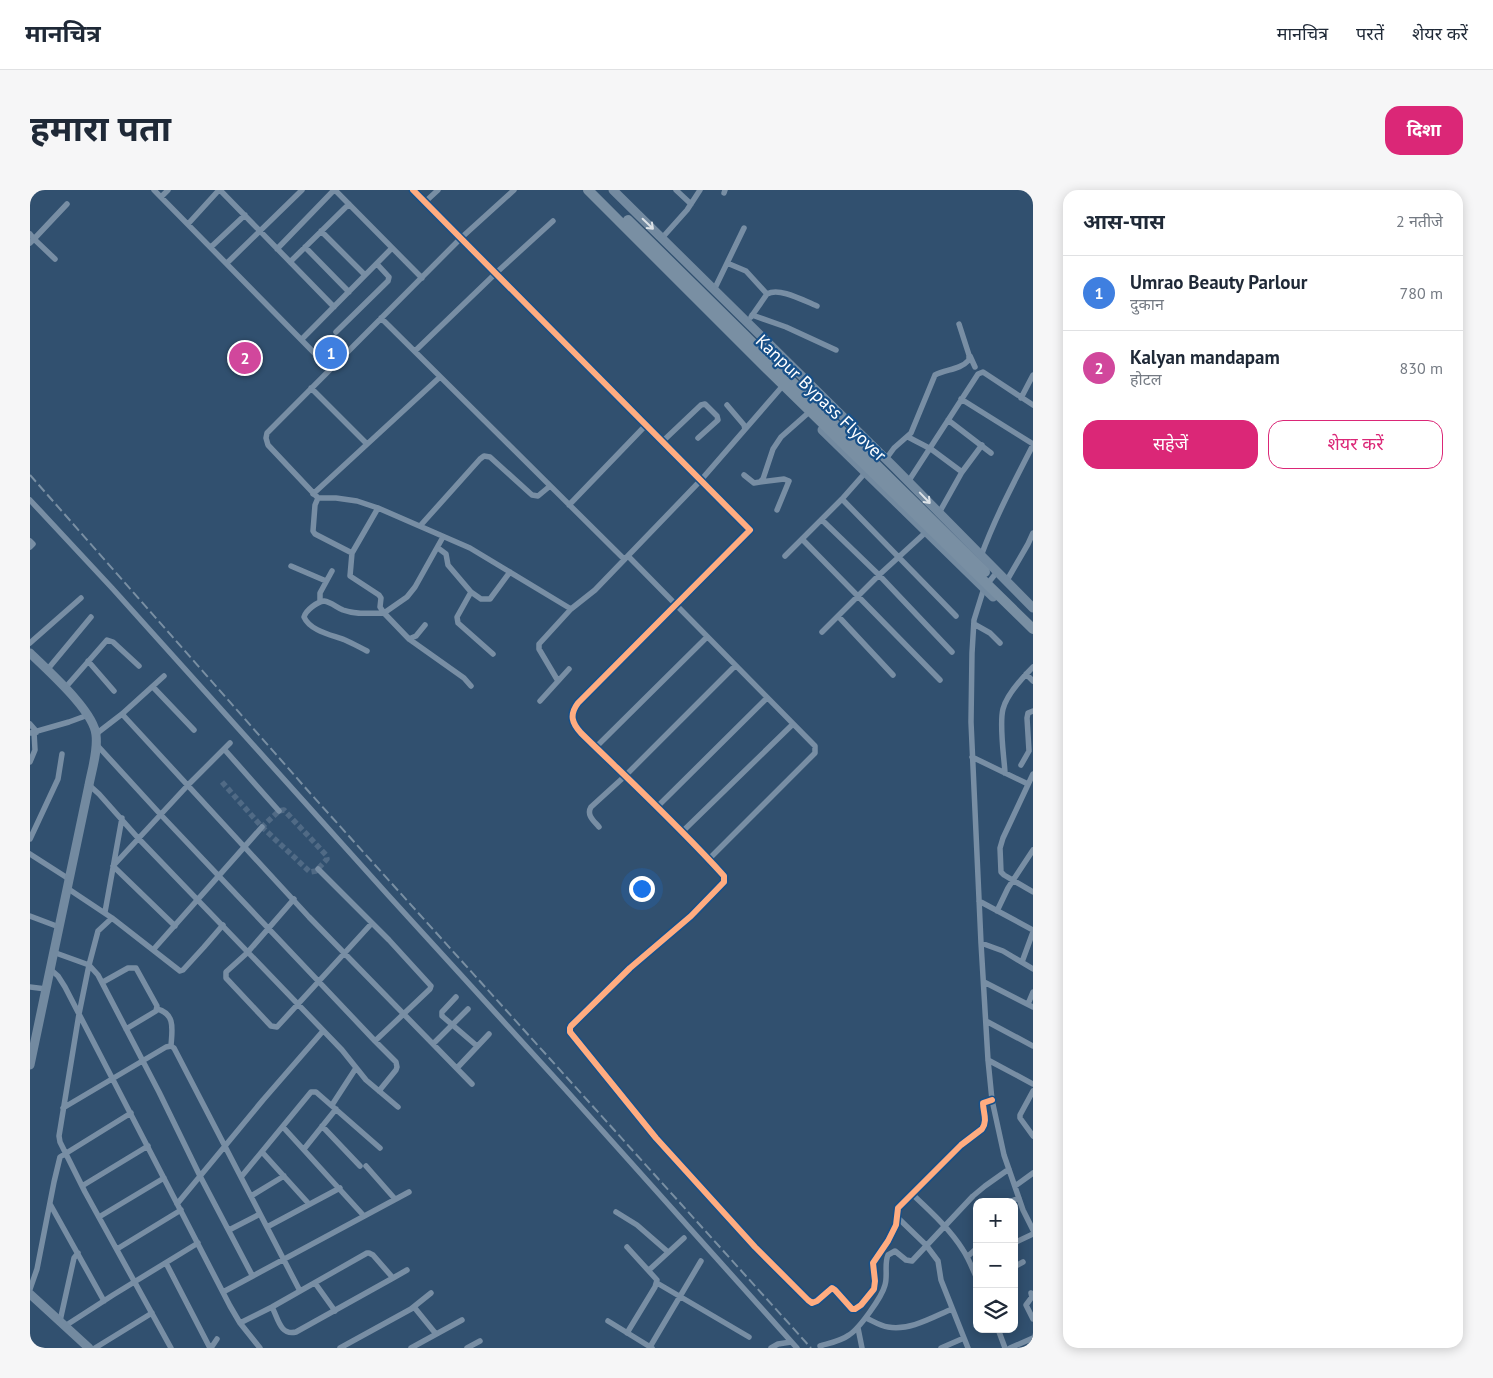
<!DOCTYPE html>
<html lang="hi">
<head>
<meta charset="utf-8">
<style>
	body { margin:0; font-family:"PT Sans","Noto Sans Devanagari",sans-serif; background:#f6f6f7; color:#1f2937 }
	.controls { position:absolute; right:15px; bottom:15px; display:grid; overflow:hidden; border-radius:10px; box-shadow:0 2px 12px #0003 }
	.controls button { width:45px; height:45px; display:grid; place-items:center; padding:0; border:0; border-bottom:1px solid #e0e1e3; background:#fff; color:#1f2937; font:25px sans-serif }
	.you { position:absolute; left:611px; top:698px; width:18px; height:18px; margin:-12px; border:4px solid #fff; border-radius:50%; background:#1a73e8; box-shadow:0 0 0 8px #1a73e833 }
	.badge { display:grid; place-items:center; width:32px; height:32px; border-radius:50%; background:#db2777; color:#fff; font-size:16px; font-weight:700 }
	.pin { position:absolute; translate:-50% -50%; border:2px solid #fff; box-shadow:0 1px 5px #0006 }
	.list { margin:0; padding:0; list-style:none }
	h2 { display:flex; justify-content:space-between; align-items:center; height:65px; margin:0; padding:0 20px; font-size:21px }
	h2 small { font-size:16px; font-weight:400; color:#747a83 }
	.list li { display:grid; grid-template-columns:32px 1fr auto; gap:15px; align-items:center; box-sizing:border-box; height:75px; padding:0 20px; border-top:1px solid #e0e1e3 }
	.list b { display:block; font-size:19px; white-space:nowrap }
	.list p { margin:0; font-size:16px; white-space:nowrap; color:#747a83 }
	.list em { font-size:16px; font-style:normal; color:#747a83 }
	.actions { display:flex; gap:10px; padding:15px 20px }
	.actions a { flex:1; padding:11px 0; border:1px solid #db2777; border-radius:15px; text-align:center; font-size:18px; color:#db2777 }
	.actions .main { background:#db2777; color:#fff }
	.icon { flex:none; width:28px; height:28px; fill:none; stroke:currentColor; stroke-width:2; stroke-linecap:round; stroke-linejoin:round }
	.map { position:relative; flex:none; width:1003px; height:1158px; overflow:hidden; border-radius:15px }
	header { display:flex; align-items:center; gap:30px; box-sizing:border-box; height:70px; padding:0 25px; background:#fff; border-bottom:1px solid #e0e1e3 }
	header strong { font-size:24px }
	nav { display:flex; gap:28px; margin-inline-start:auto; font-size:18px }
	.intro { display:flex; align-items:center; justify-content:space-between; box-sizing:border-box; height:120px; padding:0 30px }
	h1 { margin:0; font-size:35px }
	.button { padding:12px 22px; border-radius:15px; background:#db2777; color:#fff; font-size:18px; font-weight:700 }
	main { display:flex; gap:30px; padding:0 30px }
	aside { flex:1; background:#fff; border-radius:15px; box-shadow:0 2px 12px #0003 }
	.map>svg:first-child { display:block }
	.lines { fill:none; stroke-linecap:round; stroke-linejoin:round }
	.street-tunnel { stroke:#506a85; stroke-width:5.5; stroke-dasharray:5.5 3; stroke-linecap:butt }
	.street { stroke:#788ea4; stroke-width:5.5 }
	.secondary { stroke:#738aa0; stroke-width:9 }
	.rail { stroke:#798fa3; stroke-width:2; stroke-dasharray:9 4; stroke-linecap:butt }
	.highway-bridge { stroke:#798fa3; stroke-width:10 }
	.cycleway-casing { stroke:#175089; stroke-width:9 }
	.cycleway { stroke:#ffac80; stroke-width:6 }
	.oneway { stroke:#dce2e7 }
	.labels { text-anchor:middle; stroke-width:4.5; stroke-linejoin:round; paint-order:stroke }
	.street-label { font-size:18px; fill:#fff; stroke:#175089 }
</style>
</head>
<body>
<header>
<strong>मानचित्र</strong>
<nav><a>मानचित्र</a><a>परतें</a><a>शेयर करें</a></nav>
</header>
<div class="intro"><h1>हमारा पता</h1><a class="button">दिशा</a></div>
<main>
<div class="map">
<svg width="1003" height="1158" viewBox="0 0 1003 1158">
	<rect width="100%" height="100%" fill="#31506f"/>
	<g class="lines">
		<path class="street-tunnel" d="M192 592 232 637 280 682 286 681 297 669 296 665 254 620 249 621 232 637"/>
		<path class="street" d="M124 0 300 179
			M190 0 304 117
			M305 0 392 88
			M383 0 720 340 548 513C539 525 542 533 551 543 599 590 649 636 694 686V692L661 726 600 778 541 836 540 838V842L626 948 725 1057 778 1110 782 1113 787 1111 802 1098 805 1100 822 1119H825L831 1115 844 1099 845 1091 843 1073 858 1051 866 1035 868 1018 931 955 952 939C958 931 953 922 953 913L962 910
			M484 0 431 48 237 243 236 248 238 255 288 308H306L327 311 348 318 440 358 541 419 565 400 671 290 750 199
			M646 0 661 14
			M694 3 695 0
			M131 7 138 0
			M395 12 408 0
			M158 34 189 0
			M291 41 335 85
			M0 44 4 49 37 14
			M632 48 657 20 670 0
			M0 53 4 49 25 69
			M181 57 215 25
			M275 57 319 102
			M247 59 304 0
			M260 72 319 14
			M197 73 272 0
			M697 73 716 81 737 104
			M684 100 714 38
			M722 125 756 137 806 160
			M721 127 737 104C750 97 774 111 787 116
			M351 128 594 369
			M306 142 358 91 359 87 347 74
			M272 149 362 58
			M385 161 466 83 523 31
			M940 166 945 177
			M281 198 337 254
			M991 208 1003 185
			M931 209 1003 254
			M697 215 714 235 715 239
			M918 230 961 263
			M878 247 901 259 932 282 952 255
			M633 251 671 215 675 214 687 226 688 230 668 248
			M856 269 864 258 881 243 905 185C916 179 930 180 939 170V165L929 134
			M714 285 724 293 730 292 733 289 743 259 751 247 777 224
			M730 292 754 289 759 291 747 320
			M878 292 948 184 953 182 1003 215
			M283 304 410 187
			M288 308 285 315 283 341 285 344 322 363 348 318
			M812 309 926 426
			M0 310 82 398 358 705 535 899 767 1158
			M539 315 616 235
			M909 323 932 282
			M792 330 849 385 922 462
			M390 336 450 269 454 266 460 267 502 305 508 306 520 296
			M772 349 910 490
			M0 351 3 354 0 357
			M408 358 416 364 418 375 441 402 427 427 428 433 463 464
			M322 363 320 386 349 405 351 408 350 417 354 423C340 423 326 425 313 420 306 417 301 412 294 411 287 412 276 420 274 427 280 441 302 445 315 450 322 453 329 457 337 461
			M598 366 785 556V563L679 669
			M755 366 812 309 835 283
			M951 366C965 328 984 292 1003 255
			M261 376 296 391
			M967 382 954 398 944 430 942 463 941 532 951 753 958 870 962 910 974 965 993 1020 1003 1040
			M976 392 998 354 1003 343
			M441 402 451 409H460L480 382
			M290 411V403L302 381
			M808 426 863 485
			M944 434 960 443 970 453
			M395 435 386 446 379 449 354 423 377 407 385 397 413 347
			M792 442 849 385 896 342
			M379 449 434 488 441 496
			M0 453 51 408
			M58 471 84 501
			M17 480 61 427
			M996 484 1003 491
			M528 491 509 459V454L541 419
			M123 497 164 540
			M35 498 77 450 83 452 109 476
			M510 511 539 479
			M92 524 279 727 442 894
			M0 534 7 542
			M0 543 39 532 58 525
			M66 544 92 524 134 486
			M66 554 131 625 345 851 366 872 367 877 366 880 349 901
			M566 557 677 447
			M194 559 249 621
			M942 567 998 594
			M0 572 5 560 4 542
			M991 575 999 561 997 528 998 523 1003 521
			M975 583C974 566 969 534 973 519 977 504 992 488 1003 477
			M1003 584 973 648 970 658 971 682 974 685 1003 702
			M59 595 69 604 108 648 312 860 336 890 368 917
			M627 617 737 508
			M569 637C564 631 556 625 561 617L595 586 705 476
			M652 642 763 534
			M0 649 28 589 32 564
			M0 664 39 689
			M288 679 359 750 401 796 400 799 345 851
			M37 698 82 728 150 781 153 780 174 757 193 735
			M264 709 217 763 196 782V788L241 836 247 837 342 733
			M949 711 1003 740
			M967 721 978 698 1003 660
			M75 722 92 628
			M0 726 29 737
			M82 728 68 741 59 775 49 824 29 946 30 952 55 1002 141 1158
			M145 736 83 676 158 595 200 553
			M951 753 973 761 1003 779
			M123 760 232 637
			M23 762 59 775 68 785 129 902 170 986 222 1085
			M992 772 1003 742
			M20 779 28 786 35 797 200 1116 210 1133 230 1158
			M73 792 98 778H106L127 816 126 821 96 839
			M954 792 1003 817
			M0 797 16 799
			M426 807 412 822V826L447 856
			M998 814 1003 802
			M127 819C146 824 142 840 141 856
			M956 831 1003 856
			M403 854 438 819
			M958 870 1003 894
			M427 878 459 844
			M1003 901 990 925V928L1003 946
			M302 915 326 878
			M33 918 136 857 141 856 144 858 270 1101
			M292 936 330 976
			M253 937 334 1026
			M274 959 306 919
			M232 962 279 1014
			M336 976 365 1009
			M211 987 281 902H286L350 958
			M52 996 118 956
			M985 996 1003 983
			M882 1004C900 1021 920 1039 933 1060 939 1069 943 1080 947 1089
			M221 1006 254 986
			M979 1012 989 1008
			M20 1014 74 1111
			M147 1014 233 910 293 841
			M586 1022 607 1035 638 1062
			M69 1027 134 988
			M867 1027 896 1055 908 1071 911 1090 938 1158
			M237 1037 310 998
			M199 1040 230 1024
			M984 1053 1003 1044
			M597 1057 627 1090 625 1097 597 1143
			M87 1059 151 1020
			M937 1067 947 1058
			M136 1073 180 1158
			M984 1077 993 1072
			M619 1080 654 1048
			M285 1093 305 1121
			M627 1093 719 1147
			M0 1099 7 1079 24 992 30 967 101 923
			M193 1102 379 1002
			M1001 1103 1002 1107 996 1115 1003 1129
			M242 1117C248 1128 250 1146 266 1142L363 1088 377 1080
			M384 1117 406 1144
			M836 1128C843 1131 850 1136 858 1137 880 1141 903 1127 922 1119
			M30 1131 44 1068 48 1063
			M578 1131 622 1158
			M210 1133 242 1117 337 1063H339L343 1065 363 1088
			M35 1136 83 1105 168 1053
			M828 1138 832 1158
			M968 1139 975 1158
			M790 1156C800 1153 811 1151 819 1145 829 1139 852 1107 855 1095 858 1085 854 1074 858 1065L865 1061 876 1070 882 1071 943 1006 955 996 979 979
			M620 1157 671 1071
			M65 1158 122 1123
			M181 1158 187 1149
			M310 1158 381 1119 401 1103
			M381 1158 432 1130
			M437 1158 450 1151
			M741 1158 748 1154 761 1152
			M911 1158 934 1148
			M980 1158 1003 1148"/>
		<path class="secondary" d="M583 0 864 277 1003 418
			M792 240 963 407
			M0 463C18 481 64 521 66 545 68 561 62 579 59 595L0 875
			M0 1104 59 1158"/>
		<path class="rail" d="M0 285 280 603 781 1158"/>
		<path class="highway-bridge" d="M558 0 736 178 1003 439
			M598 30 955 382"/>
		<g class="cycleway-casing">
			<path id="cycleway" d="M383 0 720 340 548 513C539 525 542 533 551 543 599 590 649 636 694 686V692L661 726 600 778 541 836 540 838V842L626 948 725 1057 778 1110 782 1113 787 1111 802 1098 805 1100 822 1119H825L831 1115 844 1099 845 1091 843 1073 858 1051 866 1035 868 1018 931 955 952 939C958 931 953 922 953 913L962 910"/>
		</g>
		<use href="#cycleway" class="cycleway"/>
	</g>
	<defs><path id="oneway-shaft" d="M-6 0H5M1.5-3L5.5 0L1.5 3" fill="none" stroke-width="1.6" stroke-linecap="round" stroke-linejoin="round" transform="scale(1.25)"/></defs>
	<g class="oneway">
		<use href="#oneway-shaft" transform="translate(618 34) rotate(44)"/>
		<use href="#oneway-shaft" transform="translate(895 308) rotate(46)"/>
	</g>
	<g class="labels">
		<g class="street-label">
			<text transform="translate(791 208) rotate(44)" y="6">Kanpur Bypass Flyover</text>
		</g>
	</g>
</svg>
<div class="controls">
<button>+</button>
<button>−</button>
<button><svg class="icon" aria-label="layers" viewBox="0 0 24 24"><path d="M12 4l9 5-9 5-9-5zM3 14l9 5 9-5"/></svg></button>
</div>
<div class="you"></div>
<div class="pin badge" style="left:301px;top:163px;background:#3f7fe0">1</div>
<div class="pin badge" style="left:215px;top:168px;background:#d1479c">2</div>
</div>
<aside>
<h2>आस-पास<small>2 नतीजे</small></h2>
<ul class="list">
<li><span class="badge" style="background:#3f7fe0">1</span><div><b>Umrao Beauty Parlour</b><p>दुकान</p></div><em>780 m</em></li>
<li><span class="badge" style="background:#d1479c">2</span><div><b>Kalyan mandapam</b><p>होटल</p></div><em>830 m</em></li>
</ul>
<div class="actions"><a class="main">सहेजें</a><a>शेयर करें</a></div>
</aside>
</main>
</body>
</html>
